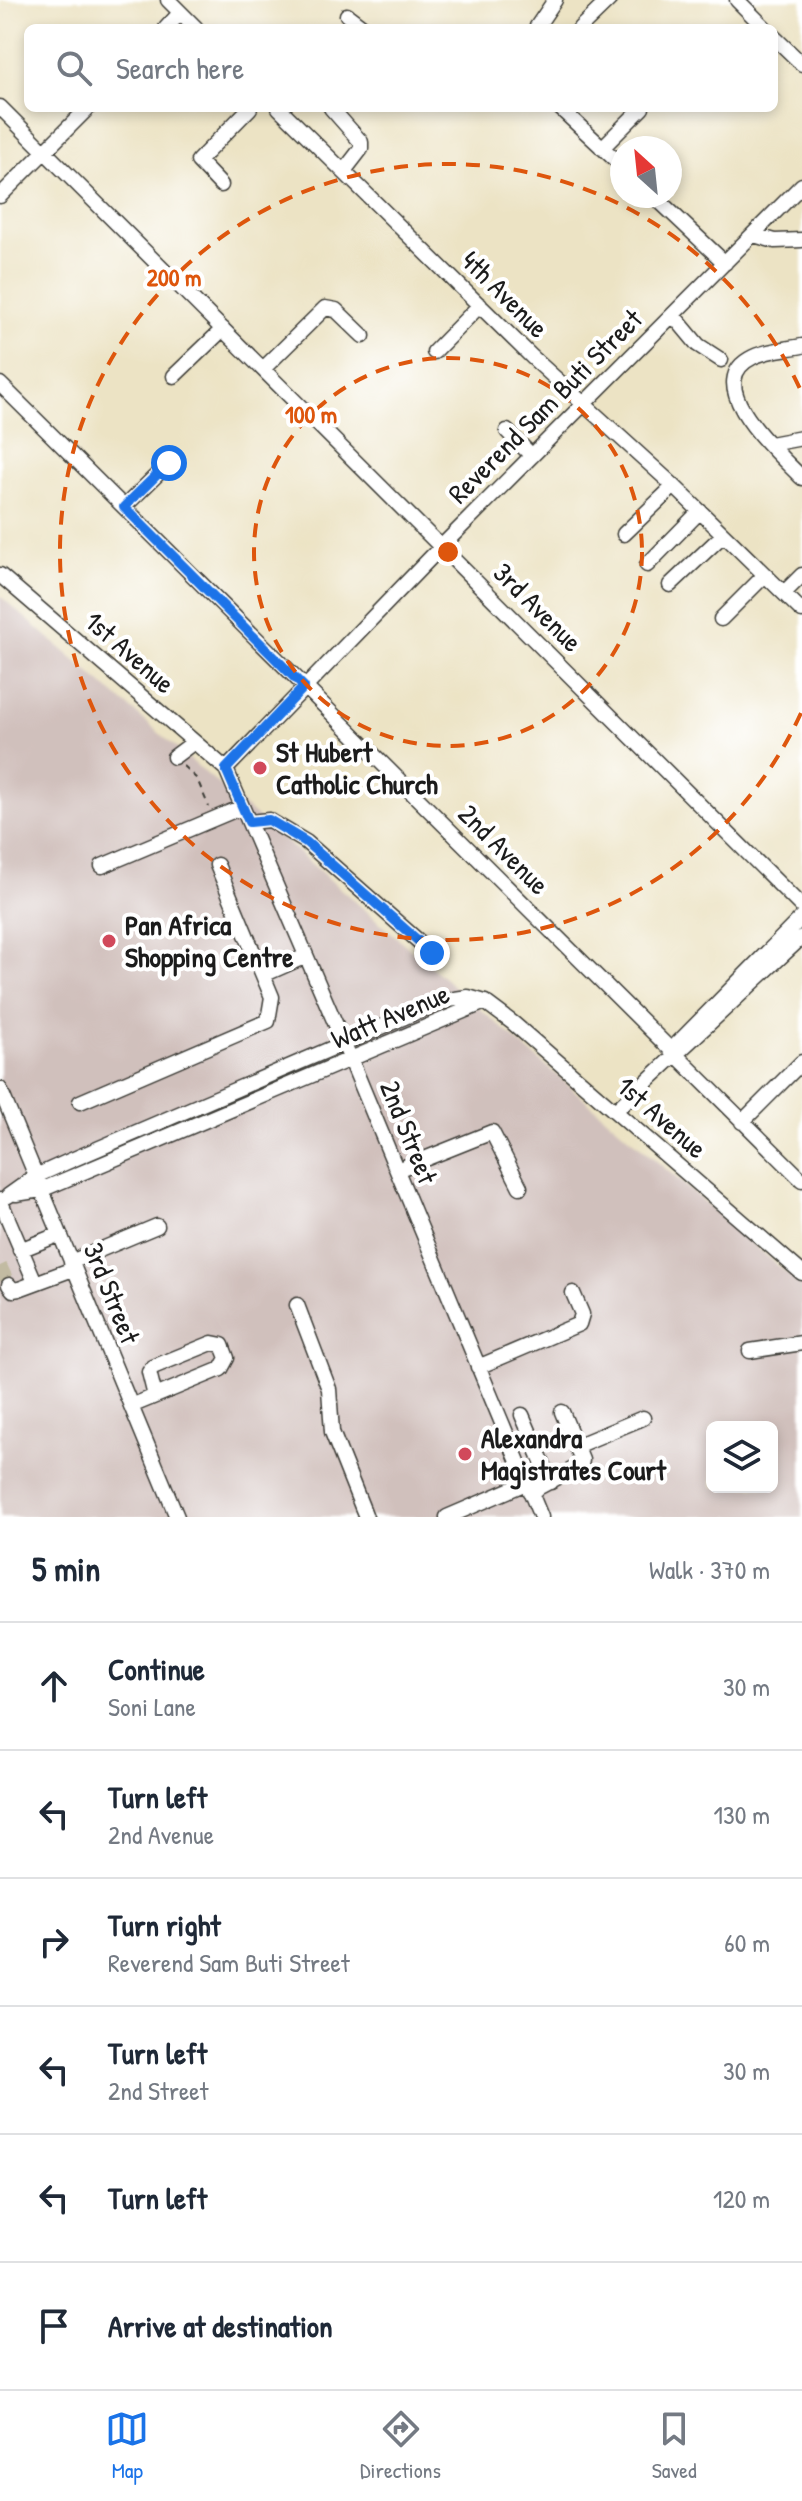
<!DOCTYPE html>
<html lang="en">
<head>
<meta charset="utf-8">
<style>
	body { margin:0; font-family:"Patrick Hand",sans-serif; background:#f6f6f7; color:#1f2937 }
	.controls { position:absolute; right:24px; bottom:24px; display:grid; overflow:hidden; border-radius:12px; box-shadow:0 4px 12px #0003 }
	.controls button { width:72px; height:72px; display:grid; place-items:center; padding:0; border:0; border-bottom:2px solid #e0e1e3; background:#fff; color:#1f2937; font:40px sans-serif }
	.compass { position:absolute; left:610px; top:136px; width:72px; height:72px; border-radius:50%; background:#fff; box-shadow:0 4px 12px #0003; rotate:333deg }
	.stop { position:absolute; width:24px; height:24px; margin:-18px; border:6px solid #1a73e8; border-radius:50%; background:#fff }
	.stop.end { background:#1a73e8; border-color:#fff; box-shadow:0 2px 8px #0008 }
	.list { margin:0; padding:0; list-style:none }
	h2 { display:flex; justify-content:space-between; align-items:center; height:104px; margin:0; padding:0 32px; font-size:34px }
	h2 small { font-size:26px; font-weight:400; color:#747a83 }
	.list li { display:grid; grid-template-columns:52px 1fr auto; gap:24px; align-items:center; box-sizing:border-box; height:128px; padding:0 32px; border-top:2px solid #e0e1e3 }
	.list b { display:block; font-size:30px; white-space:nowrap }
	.list p { margin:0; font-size:26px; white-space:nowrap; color:#747a83 }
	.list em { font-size:26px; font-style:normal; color:#747a83 }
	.icon { flex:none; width:44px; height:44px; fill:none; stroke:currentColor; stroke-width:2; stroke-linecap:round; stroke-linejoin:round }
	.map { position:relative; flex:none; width:802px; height:1517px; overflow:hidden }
	.search { position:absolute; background:#fff; box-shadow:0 4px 12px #0003; left:24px; right:24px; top:24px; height:88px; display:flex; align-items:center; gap:20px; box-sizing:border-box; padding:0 28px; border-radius:12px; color:#747a83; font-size:30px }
	.sheet { height:872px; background:#fff }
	nav { display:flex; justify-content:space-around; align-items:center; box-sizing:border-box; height:112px; border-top:2px solid #e0e1e3; background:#fff; font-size:22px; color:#747a83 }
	nav a { display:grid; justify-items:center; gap:4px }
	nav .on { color:#1a73e8 }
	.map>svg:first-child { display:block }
	.industrial { fill:#d0c0bc; fill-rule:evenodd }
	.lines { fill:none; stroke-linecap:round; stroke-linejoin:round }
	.minor-tunnel { stroke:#c2bba2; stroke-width:14; stroke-dasharray:14 7; stroke-linecap:butt }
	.minor-casing { stroke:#3b3a35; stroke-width:17 }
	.path { stroke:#3b3a35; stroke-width:2; stroke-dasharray:6 6; stroke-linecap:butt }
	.minor { stroke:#fff; stroke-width:14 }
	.route { stroke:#1a73e8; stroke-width:10 }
	.ring { fill:none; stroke:#de560d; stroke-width:4; stroke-dasharray:14 10 }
	.poi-dot { fill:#d1495b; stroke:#fff; stroke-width:3 }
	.labels { text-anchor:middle; stroke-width:8; stroke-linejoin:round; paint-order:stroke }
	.street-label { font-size:28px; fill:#1c1c1c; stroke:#fff }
	.poi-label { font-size:28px; font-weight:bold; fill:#1c1c1c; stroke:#fff; text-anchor:start }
	.centre { fill:#de560d; stroke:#fff; stroke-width:4 }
	.ring-label { font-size:24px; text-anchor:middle; font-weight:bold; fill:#de560d; stroke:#fff; stroke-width:8; stroke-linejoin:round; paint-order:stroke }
</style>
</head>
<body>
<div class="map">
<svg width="802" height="1517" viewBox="0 0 802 1517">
	<rect width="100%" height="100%" fill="#fff"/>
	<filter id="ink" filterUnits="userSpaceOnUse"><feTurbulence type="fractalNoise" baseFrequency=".0125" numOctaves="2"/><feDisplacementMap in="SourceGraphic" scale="16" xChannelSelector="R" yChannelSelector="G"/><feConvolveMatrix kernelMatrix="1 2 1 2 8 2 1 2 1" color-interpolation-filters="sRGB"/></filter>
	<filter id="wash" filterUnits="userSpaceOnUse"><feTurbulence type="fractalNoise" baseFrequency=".006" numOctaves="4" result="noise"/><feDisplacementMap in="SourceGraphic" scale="32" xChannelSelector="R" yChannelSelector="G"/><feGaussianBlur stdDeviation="1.8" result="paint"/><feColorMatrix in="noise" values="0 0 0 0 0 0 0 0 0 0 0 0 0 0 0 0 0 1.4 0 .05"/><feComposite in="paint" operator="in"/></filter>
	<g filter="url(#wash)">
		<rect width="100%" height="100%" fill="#ece3c4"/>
		<path class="industrial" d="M0 596 802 1286V1517H0ZM712 1427H772V1487H712Z"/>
	</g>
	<g filter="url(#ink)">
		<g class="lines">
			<path class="minor-tunnel" d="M0 1266 9 1285"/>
			<g class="minor-casing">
				<path id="minor" d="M168 0 196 28
					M737 0 765 28
					M347 15 364 28
					M166 28 180 13
					M536 28 555 0
					M580 28 609 0
					M774 37 802 64
					M0 107 802 907
					M279 108 532 357 674 486 802 611
					M331 108 361 142V149L344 171
					M560 108 622 166
					M602 148 642 108
					M221 185 198 161 250 108
					M0 196 88 108
					M654 196 725 263
					M754 235 775 241 802 240
					M673 315 698 345 721 360
					M802 346C786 349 767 350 753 357 697 384 781 456 802 478
					M434 352 480 305
					M263 369 325 308 336 310 363 336
					M174 376 223 329
					M0 384 802 1180
					M507 431 532 456
					M770 444 802 438
					M124 507 169 463
					M624 534 674 486
					M647 565 700 511
					M0 575 226 769 351 1060 541 1517
					M670 585 723 535
					M784 593 802 575
					M721 619 765 575
					M174 757 194 742
					M226 769 441 547 802 185
					M249 822 269 820 306 842 432 953
					M102 866 242 807
					M263 975 306 956
					M673 1048 802 917
					M0 1089 177 1517
					M80 1102 268 1021 272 997 217 865
					M615 1111 802 937
					M742 1122 802 1062
					M397 1170 492 1132 520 1187
					M16 1194 41 1190 485 1002
					M8 1196 36 1176 67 1162 442 1001 468 997 485 1002 513 1023 802 1273
					M0 1200 35 1282
					M20 1250 60 1234
					M71 1262 157 1226
					M9 1285 13 1290 19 1289 73 1269
					M297 1305 329 1389 332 1432 366 1517
					M750 1351 802 1343
					M478 1367 579 1324 582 1314 573 1293
					M131 1406 221 1369 227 1358 222 1345 212 1343 153 1367 149 1372 155 1396
					M522 1415 551 1482
					M576 1446 643 1418
					M530 1492 581 1465 582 1460 562 1412
					M447 1517 526 1483"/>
			</g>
			<path class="path" d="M183 766 197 779 209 807"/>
			<use href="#minor" class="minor"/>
		</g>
	</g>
	<g class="lines" filter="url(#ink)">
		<path class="route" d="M169 463 124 507 304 687 226 769 249 822 269 820 306 842 432 953"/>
	</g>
	<g class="ring">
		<circle cx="448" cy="552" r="194"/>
		<path d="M801 713A388 388 0 1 1 801 391"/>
	</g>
	<g class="poi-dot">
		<circle cx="260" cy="768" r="8"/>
		<circle cx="109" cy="941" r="8"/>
		<circle cx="465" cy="1454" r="8"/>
	</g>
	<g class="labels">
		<g class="street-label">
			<text transform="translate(505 294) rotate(45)" y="10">4th Avenue</text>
			<text transform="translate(545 406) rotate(-45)" y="10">Reverend Sam Buti Street</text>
			<text transform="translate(538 607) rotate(45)" y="10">3rd Avenue</text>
			<text transform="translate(130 652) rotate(41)" y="10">1st Avenue</text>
			<text transform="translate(504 849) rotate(45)" y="10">2nd Avenue</text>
			<text transform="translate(390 1016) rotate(-23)" y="10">Watt Avenue</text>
			<text transform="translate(662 1117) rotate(41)" y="10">1st Avenue</text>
			<text transform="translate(409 1132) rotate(68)" y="10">2nd Street</text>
			<text transform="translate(112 1293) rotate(68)" y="10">3rd Street</text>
		</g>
		<g class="poi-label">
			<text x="276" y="762">St Hubert<tspan x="276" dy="32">Catholic Church</tspan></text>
			<text x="125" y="935">Pan Africa<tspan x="125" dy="32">Shopping Centre</tspan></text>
			<text x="481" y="1448">Alexandra<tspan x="481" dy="32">Magistrates Court</tspan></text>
		</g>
	</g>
	<circle cx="448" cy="552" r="12" class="centre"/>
	<g class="ring-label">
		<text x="174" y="286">200 m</text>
		<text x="311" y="423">100 m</text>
	</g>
</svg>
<div class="controls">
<button><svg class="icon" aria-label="layers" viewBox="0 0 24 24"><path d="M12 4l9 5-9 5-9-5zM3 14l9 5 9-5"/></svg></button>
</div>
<svg class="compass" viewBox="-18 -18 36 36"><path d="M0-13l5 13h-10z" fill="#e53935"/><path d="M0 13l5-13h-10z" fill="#747a83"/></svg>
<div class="stop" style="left:169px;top:463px"></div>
<div class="stop end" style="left:432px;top:953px"></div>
<div class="search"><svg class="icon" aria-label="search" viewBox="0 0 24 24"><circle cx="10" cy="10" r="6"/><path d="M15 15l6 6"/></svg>Search here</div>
</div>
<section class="sheet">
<h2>5 min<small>Walk · 370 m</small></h2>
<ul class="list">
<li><svg class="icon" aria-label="ahead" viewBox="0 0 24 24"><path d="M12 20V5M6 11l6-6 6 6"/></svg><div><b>Continue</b><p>Soni Lane</p></div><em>30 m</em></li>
<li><svg class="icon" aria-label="left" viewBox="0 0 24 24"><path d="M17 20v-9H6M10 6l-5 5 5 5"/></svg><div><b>Turn left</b><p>2nd Avenue</p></div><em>130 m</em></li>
<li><svg class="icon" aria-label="right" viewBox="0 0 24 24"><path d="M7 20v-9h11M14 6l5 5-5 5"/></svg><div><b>Turn right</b><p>Reverend Sam Buti Street</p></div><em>60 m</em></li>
<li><svg class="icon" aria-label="left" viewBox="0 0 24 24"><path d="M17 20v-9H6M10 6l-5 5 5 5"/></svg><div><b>Turn left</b><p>2nd Street</p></div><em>30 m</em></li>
<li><svg class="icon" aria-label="left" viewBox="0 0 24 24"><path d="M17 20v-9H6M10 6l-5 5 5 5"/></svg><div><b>Turn left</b></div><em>120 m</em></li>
<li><svg class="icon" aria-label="arrive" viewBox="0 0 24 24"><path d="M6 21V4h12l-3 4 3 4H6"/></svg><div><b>Arrive at destination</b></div></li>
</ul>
</section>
<nav>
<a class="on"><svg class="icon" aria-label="map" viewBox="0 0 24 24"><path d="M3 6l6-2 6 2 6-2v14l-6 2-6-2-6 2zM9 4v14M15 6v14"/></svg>Map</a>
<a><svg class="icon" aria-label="directions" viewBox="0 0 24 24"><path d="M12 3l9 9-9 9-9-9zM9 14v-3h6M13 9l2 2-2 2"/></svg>Directions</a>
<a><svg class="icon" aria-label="saved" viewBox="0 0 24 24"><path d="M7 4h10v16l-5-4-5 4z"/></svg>Saved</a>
</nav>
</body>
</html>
